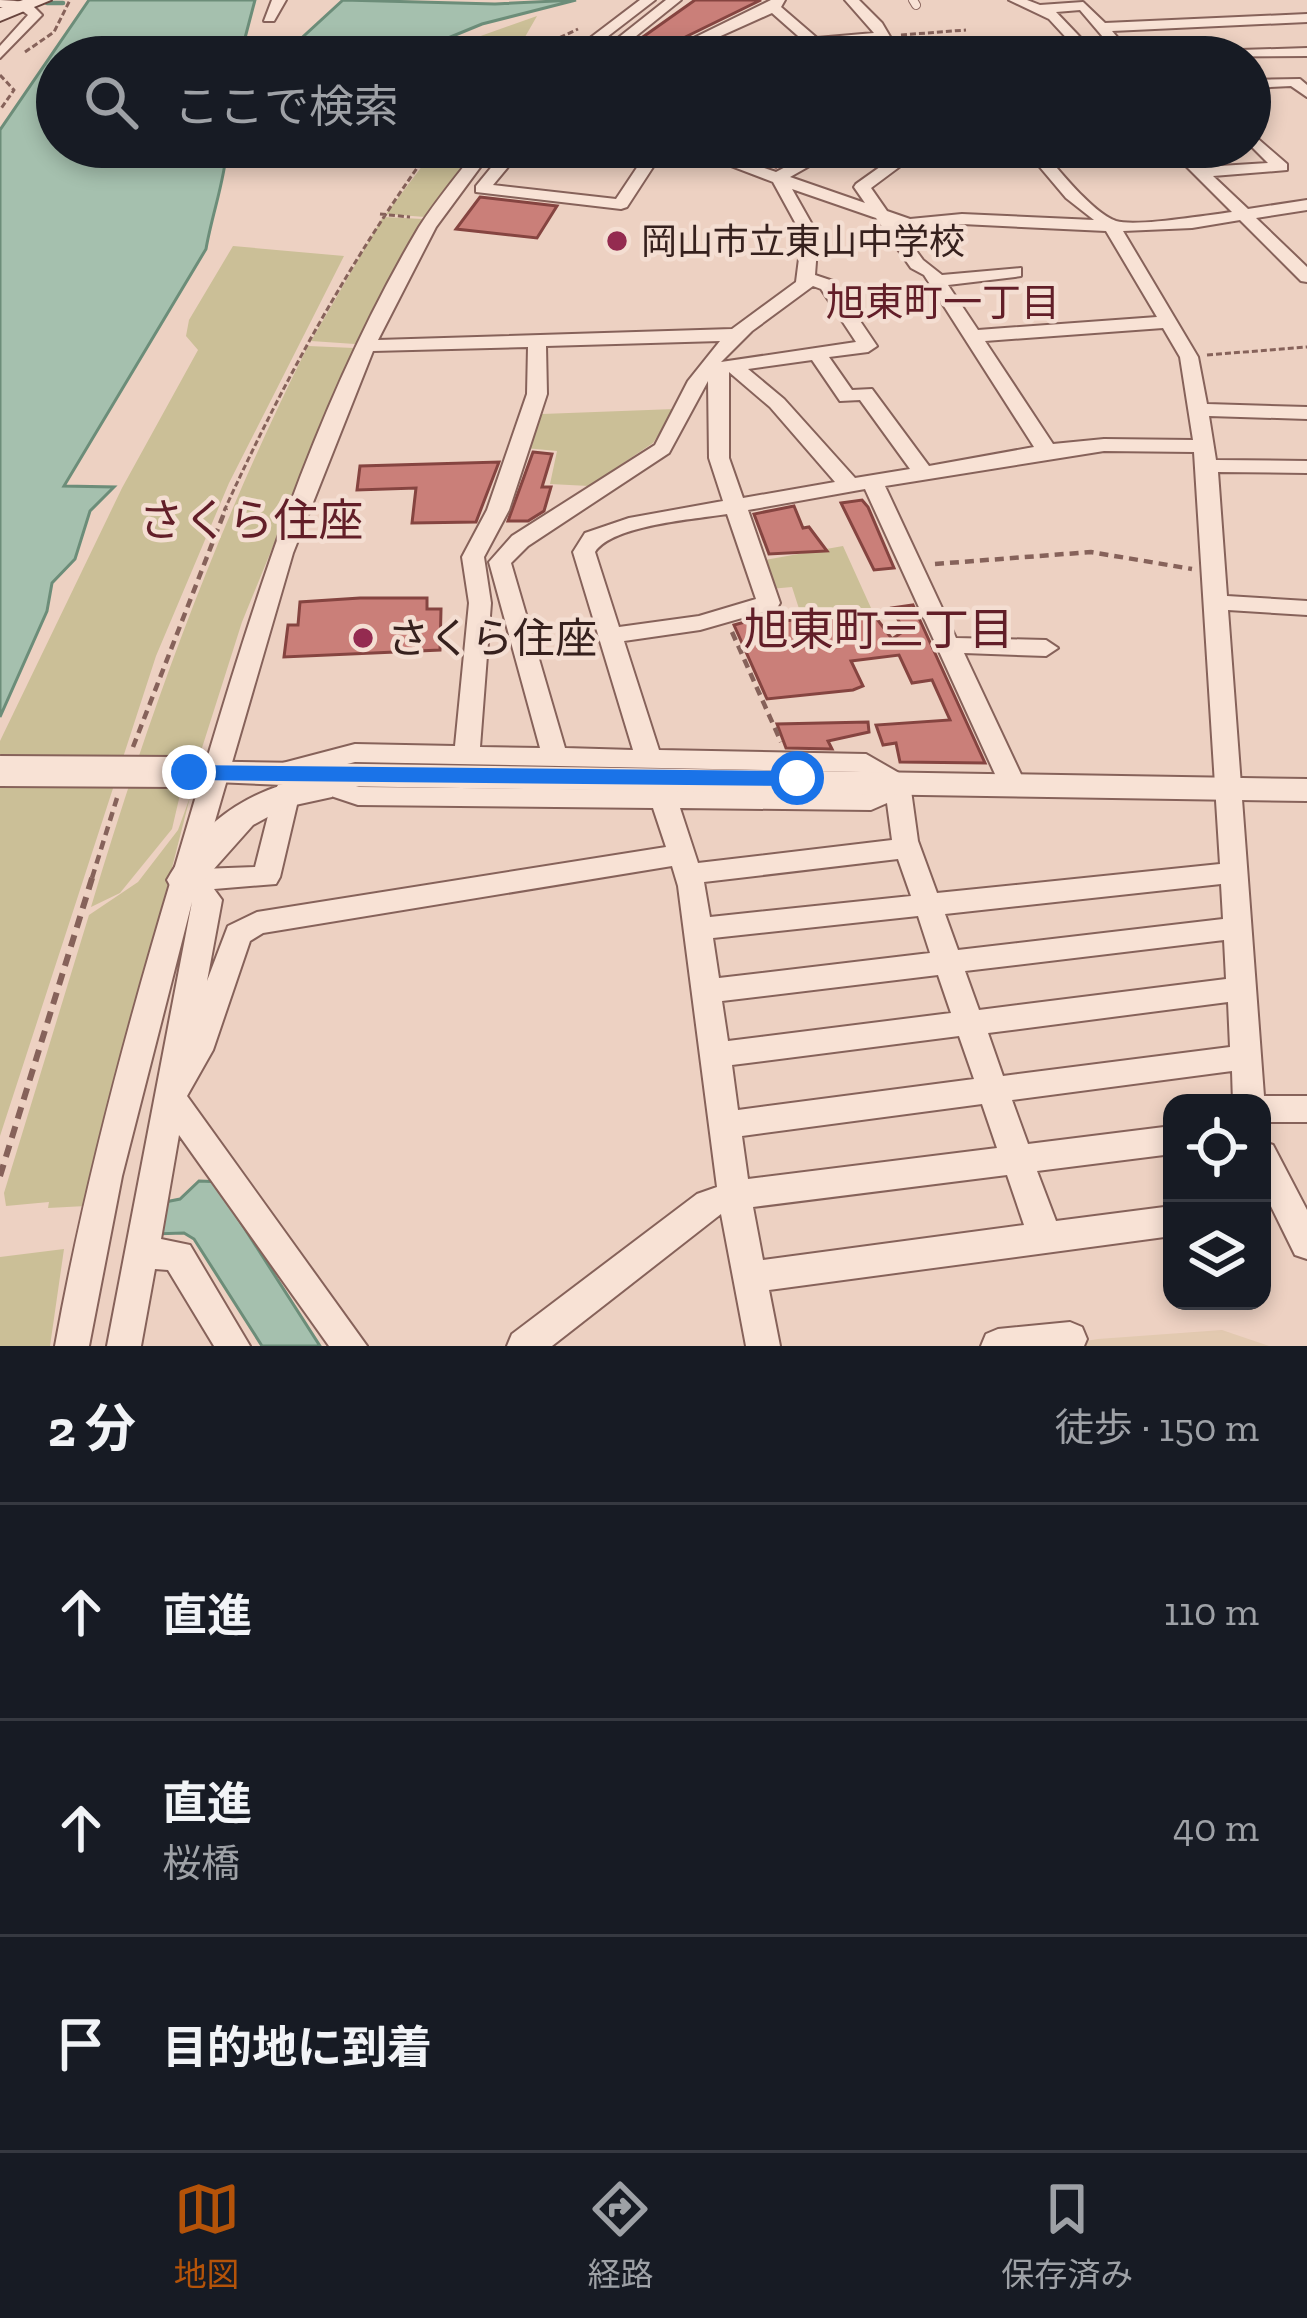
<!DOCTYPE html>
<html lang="ja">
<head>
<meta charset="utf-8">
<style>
	body { margin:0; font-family:"Zilla Slab","Noto Sans JP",serif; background:#242831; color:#f1f3f6 }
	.controls { position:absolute; right:36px; bottom:36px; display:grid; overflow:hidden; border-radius:24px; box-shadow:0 6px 18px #0003 }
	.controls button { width:108px; height:108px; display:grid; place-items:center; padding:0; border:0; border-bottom:3px solid #363941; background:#171b24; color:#f1f3f6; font:60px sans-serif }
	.stop { position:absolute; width:36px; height:36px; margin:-27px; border:9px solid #1a73e8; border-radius:50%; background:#fff }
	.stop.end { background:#1a73e8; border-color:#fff; box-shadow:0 3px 12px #0008 }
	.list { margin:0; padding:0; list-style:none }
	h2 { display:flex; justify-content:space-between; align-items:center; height:156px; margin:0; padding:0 48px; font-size:51px }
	h2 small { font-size:39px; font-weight:400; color:#9ea1a6 }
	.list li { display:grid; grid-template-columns:78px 1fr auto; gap:36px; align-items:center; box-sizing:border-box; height:216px; padding:0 48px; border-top:3px solid #363941 }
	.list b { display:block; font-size:45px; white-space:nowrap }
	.list p { margin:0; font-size:39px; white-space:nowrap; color:#9ea1a6 }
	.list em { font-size:39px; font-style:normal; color:#9ea1a6 }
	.icon { flex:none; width:66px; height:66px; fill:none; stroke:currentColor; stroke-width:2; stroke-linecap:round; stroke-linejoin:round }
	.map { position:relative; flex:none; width:1307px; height:1346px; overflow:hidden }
	.search { position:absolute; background:#171b24; box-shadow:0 6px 18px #0003; left:36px; right:36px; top:36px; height:132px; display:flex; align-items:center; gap:30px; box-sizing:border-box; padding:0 42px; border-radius:66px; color:#9ea1a6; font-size:45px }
	.sheet { height:804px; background:#171b24 }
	nav { display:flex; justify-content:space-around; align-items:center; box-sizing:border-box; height:168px; border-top:3px solid #363941; background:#171b24; font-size:33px; color:#9ea1a6 }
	nav a { display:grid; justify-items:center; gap:6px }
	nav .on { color:#b45309 }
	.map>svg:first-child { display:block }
	.farmland { fill:#e2c9b0 }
	.green { fill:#cbbf97 }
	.water { fill:#a5c0ae; stroke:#6c8d79; stroke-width:3 }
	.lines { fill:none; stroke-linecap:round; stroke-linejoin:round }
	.stream { stroke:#6c8d79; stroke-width:4.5 }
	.building { fill:#ca7f79; stroke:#854440; stroke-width:3 }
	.service-casing { stroke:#86625a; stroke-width:10 }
	.minor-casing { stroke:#86625a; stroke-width:4 }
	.tertiary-casing { stroke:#86625a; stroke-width:4 }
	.secondary-casing { stroke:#68443d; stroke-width:4 }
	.path-far2 { stroke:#86625a; stroke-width:3; stroke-dasharray:6 3; stroke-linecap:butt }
	.path-far1 { stroke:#86625a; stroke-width:4.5; stroke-dasharray:9 6; stroke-linecap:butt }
	.path { stroke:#86625a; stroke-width:6; stroke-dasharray:12 8; stroke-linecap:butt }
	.service { stroke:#f8e2d5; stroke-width:8 }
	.minor { fill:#f8e2d5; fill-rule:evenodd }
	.tertiary { fill:#f8e2d5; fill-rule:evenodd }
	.secondary { fill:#f8e2d5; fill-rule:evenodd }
	.tertiary-bridge-casing { stroke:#86625a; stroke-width:34; stroke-linecap:butt }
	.tertiary-bridge { stroke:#f8e2d5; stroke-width:30 }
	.route { fill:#1a73e8 }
	.poi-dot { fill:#942b50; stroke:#f4ded2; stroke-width:4.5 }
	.labels { text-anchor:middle; stroke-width:9; stroke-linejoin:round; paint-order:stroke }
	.far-poi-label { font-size:36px; fill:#36211e; stroke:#f4ded2; text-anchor:start }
	.far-neighbourhood-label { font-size:39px; fill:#621e28; stroke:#f4ded2 }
	.poi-label { font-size:42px; fill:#36211e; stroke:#f4ded2; text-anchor:start }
	.neighbourhood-label { font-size:45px; fill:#621e28; stroke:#f4ded2 }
</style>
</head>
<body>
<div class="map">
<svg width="1307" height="1346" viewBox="0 0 1307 1346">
	<rect width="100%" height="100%" fill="#edd1c2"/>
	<path class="farmland" d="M1222 1330 1269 1346H1054L1098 1339Z"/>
	<path class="green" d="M537 16 517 51 488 57H441L475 38Z
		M435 149 472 153 425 217 386 214Z
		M383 217 423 219 355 344 311 341Z
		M233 246 344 256 229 483 156 656 0 1136V741L122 488 198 350 186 336 189 320Z
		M308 346 354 348 242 622 201 751 189 756 172 829 120 893 91 907C149 713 217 527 308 346Z
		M675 409 653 443 589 486 550 484 557 451 525 448 535 418 542 414Z
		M843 546 871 608 802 618 792 587 770 589 759 561Z
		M190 797 86 1206 48 1208 49 1202 6 1206 4 1193 89 915 138 882 178 830Z
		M64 1249 50 1346H0V1257Z"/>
	<path class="water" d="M89 0H255L240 57H57V147H227C225 180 212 214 206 249L64 486 114 487 90 511 75 559 52 583 47 611 0 717V130Z
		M343 0 495 4 576 0 482 24 402 57H281Z
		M199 1181 223 1182 220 1190 320 1346H262L194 1239 184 1233 153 1234 160 1203 180 1199Z"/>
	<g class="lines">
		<path class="stream" d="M47 3H63"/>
	</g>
	<path class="building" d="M695 0H761L665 47 640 39Z
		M718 147H813L776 167Z
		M480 197 557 206 537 238 456 229Z
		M533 452 552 454 542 487H551L544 511 528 521H508Z
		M499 462 476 522 412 523 416 488 357 490 360 466Z
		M862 500 868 507 894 568 874 570 841 503Z
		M794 506 803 528 809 527 827 551 769 554 754 514Z
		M360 598H427V609H441L440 650 284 657 288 625H298L300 602Z
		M913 605 985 763 900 762 896 743 883 745 876 725 950 720 932 680 912 683 899 655 851 661 863 686 853 690 767 699 734 625 777 613 785 621 871 611 892 639 904 631 892 608Z
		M868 722 869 732 828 741 832 749 786 748 777 724Z"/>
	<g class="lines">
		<g class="service-casing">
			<path id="service" d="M913 0 916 5"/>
		</g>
		<g class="minor-casing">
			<path id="minor" d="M0 0 29 2 42 15 0 58V46L28 15 20 9 0 7Z
				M272 0H286L274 21H264Z
				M640 0H655L581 57H565Z
				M666 0H681L610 57H594Z
				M771 0H785L781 7 817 38 874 33 845 0H859L882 23 902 57H888L879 41 826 45 829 53 815 50 799 57H781L806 43 772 13 674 57H655Z
				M1009 0H1027L1040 5 1083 2 1105 23 1307 14V22L1112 31 1134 57H1120L1080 10 1056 12 1099 57H1084L1049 19Z
				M1307 48V56L1136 57 1143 53Z
				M1300 79 1307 85V97L1291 86 1250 88V80Z
				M1250 132 1287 164V170L1213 176 1248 209 1307 200V210L1256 218 1307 267V282L1301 281 1240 220 1192 228 1123 231 1198 357 1207 404 1307 407V419L1209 416 1216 460 1307 461V473L1218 472 1227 596 1307 601V615L1228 610 1264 1096H1307V1122H1262V1103H1233L1232 1071 1012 1100 1028 1144 1172 1126V1154L1037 1171 1056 1221 1172 1206V1236L769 1290 780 1346H746L721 1214 552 1346H507L512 1334 697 1194 717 1187 678 886 672 866 263 933 250 941 213 1050 187 1096 367 1346H329L179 1135 161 1239 190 1245 250 1346H214L168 1270 155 1269 141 1346H107L192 902 122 1176 89 1346H55C84 1185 127 1026 174 870 240 649 301 426 419 227 437 199 459 173 479 147H495L436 227 378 340 732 329 796 282 802 235 773 182 681 147H704L776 172 823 147H843L790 177 865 203 854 187 856 184 908 147H926L871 188 887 211 910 219 962 214 1094 220 1066 198 1023 147H1039C1056 166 1092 213 1116 221 1136 227 1208 215 1232 212L1167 147H1184L1204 167 1268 163 1250 145ZM792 189 876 218 911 268 924 275 1034 447 929 466 872 389 852 390 829 357 868 352 877 346 833 281 815 275 818 235ZM962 224 1106 231 1157 317 978 330 948 285 1015 277 1021 276V268L942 275 923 260 898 226 909 229ZM813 286 821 289 856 342 721 362 752 331ZM1163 328 1180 357 1193 440 1104 439 1053 444 985 341ZM720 341 688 381 655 445 512 536 489 562 540 748 480 747 491 603 484 557 509 510 547 394 546 346ZM528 347 527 394 487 510 462 557 469 603 455 746 355 744 275 765 271 771 275 777 284 780 355 762 861 772 878 783 866 792 359 787 334 779 325 782 321 788 325 794 358 805 653 808 666 847 257 912 228 926 207 981 222 900 214 889 276 884 280 877 300 792 296 785H278L274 792 255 867 201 869 293 553 373 351ZM812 360 840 401 860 400 910 469 855 478 784 399 748 369ZM729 372 770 407 835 482 743 498 729 458ZM708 381 709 458 723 501 629 518 585 533 573 552 633 750 565 748 511 563 528 546 669 453ZM1104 451 1194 452 1220 864 937 893 918 841 910 783 906 777 866 754 659 750 624 641 700 630 777 608 780 603 748 510 865 489 1000 785 1004 791H1022L1026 785 964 653 1046 656 1058 648 1046 640 956 638 885 486ZM727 514 756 599 699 616 619 627 595 552C612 525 696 519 727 514ZM887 803 892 840 698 863 680 808 871 810ZM898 859 911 896 710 917 704 882ZM1221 884 1223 919 958 950 945 914ZM918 916 930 953 719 978 713 938ZM1224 940 1226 979 979 1010 965 971ZM938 975 951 1013 728 1041 722 1001ZM1228 1002 1230 1047 1003 1076 988 1033ZM959 1036 974 1079 738 1110 732 1065ZM982 1104 997 1148 748 1179 742 1136ZM1007 1175 1024 1225 763 1260 753 1207Z
				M508 147 644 157 650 147H666L627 207 621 209 476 192V186ZM518 155 638 166 616 199 493 185Z
				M1262 1141 1273 1145 1307 1210V1259L1295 1255 1262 1188Z
				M1070 1322 1082 1327 1087 1339 1084 1346H981L986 1334 998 1329Z"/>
		</g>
		<g class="tertiary-casing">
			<path id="tertiary" d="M179 761 1307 779V801L335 786 332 797 286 807 253 825 196 889 184 893 172 889 167 880C192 835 234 799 283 785L168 780 163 772 168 764Z"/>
		</g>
		<g class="secondary-casing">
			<path id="secondary" d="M23 0H51L0 21V8Z"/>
		</g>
		<path class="path-far2" d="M901 35 966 30
			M25 52 54 32 70 0
			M519 57 578 29
			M0 75 14 90 0 110
			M431 147 461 151
			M380 214 410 217
			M1207 355 1307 347
			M224 511C283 382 349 262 432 147"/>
		<path class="path-far1" d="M935 564 1091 552 1192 569
			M732 632 781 742
			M133 747 226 508
			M92 878 117 798"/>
		<path class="path" d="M0 1176 93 875"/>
		<use href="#service" class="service"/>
		<use href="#minor" class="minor"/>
		<use href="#tertiary" class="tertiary"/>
		<use href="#secondary" class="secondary"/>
		<g class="tertiary-bridge-casing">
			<path id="tertiary-bridge" d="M0 771 179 772"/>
		</g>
		<use href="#tertiary-bridge" class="tertiary-bridge"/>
	</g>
	<path class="route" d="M189 765 797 771 808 778 797 786 189 780 179 772Z"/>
	<g class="poi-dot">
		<circle cx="617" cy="241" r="12"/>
		<circle cx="363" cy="638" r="12"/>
	</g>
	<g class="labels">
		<g class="far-poi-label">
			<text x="641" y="254">岡山市立東山中学校</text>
		</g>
		<g class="far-neighbourhood-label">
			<text x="943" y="316">旭東町一丁目</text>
		</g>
		<g class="poi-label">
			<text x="387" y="653">さくら住座</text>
		</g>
		<g class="neighbourhood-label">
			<text x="251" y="536">さくら住座</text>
			<text x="879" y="645">旭東町三丁目</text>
		</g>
	</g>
</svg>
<div class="controls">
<button><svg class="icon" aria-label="locate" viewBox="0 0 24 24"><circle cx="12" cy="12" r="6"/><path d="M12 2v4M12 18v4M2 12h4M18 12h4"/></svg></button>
<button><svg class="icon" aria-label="layers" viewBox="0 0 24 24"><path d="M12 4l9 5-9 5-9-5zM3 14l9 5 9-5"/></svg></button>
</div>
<div class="stop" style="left:797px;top:778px"></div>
<div class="stop end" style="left:189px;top:772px"></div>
<div class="search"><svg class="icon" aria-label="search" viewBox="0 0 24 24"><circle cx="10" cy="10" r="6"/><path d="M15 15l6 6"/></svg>ここで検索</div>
</div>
<section class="sheet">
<h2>2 分<small>徒歩 · 150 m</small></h2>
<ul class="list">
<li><svg class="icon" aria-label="ahead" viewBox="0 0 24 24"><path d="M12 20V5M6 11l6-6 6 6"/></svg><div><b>直進</b></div><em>110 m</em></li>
<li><svg class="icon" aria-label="ahead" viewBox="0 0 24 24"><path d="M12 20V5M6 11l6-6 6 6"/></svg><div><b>直進</b><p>桜橋</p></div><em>40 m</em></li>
<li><svg class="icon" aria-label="arrive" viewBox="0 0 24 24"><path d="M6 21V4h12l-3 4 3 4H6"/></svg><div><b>目的地に到着</b></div></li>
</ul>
</section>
<nav>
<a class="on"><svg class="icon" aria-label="map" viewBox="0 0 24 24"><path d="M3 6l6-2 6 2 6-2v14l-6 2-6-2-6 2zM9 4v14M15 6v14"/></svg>地図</a>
<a><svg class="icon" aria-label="directions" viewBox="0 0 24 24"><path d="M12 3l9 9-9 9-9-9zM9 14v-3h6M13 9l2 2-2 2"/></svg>経路</a>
<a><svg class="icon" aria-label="saved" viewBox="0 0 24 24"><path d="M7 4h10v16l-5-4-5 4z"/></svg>保存済み</a>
</nav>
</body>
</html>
